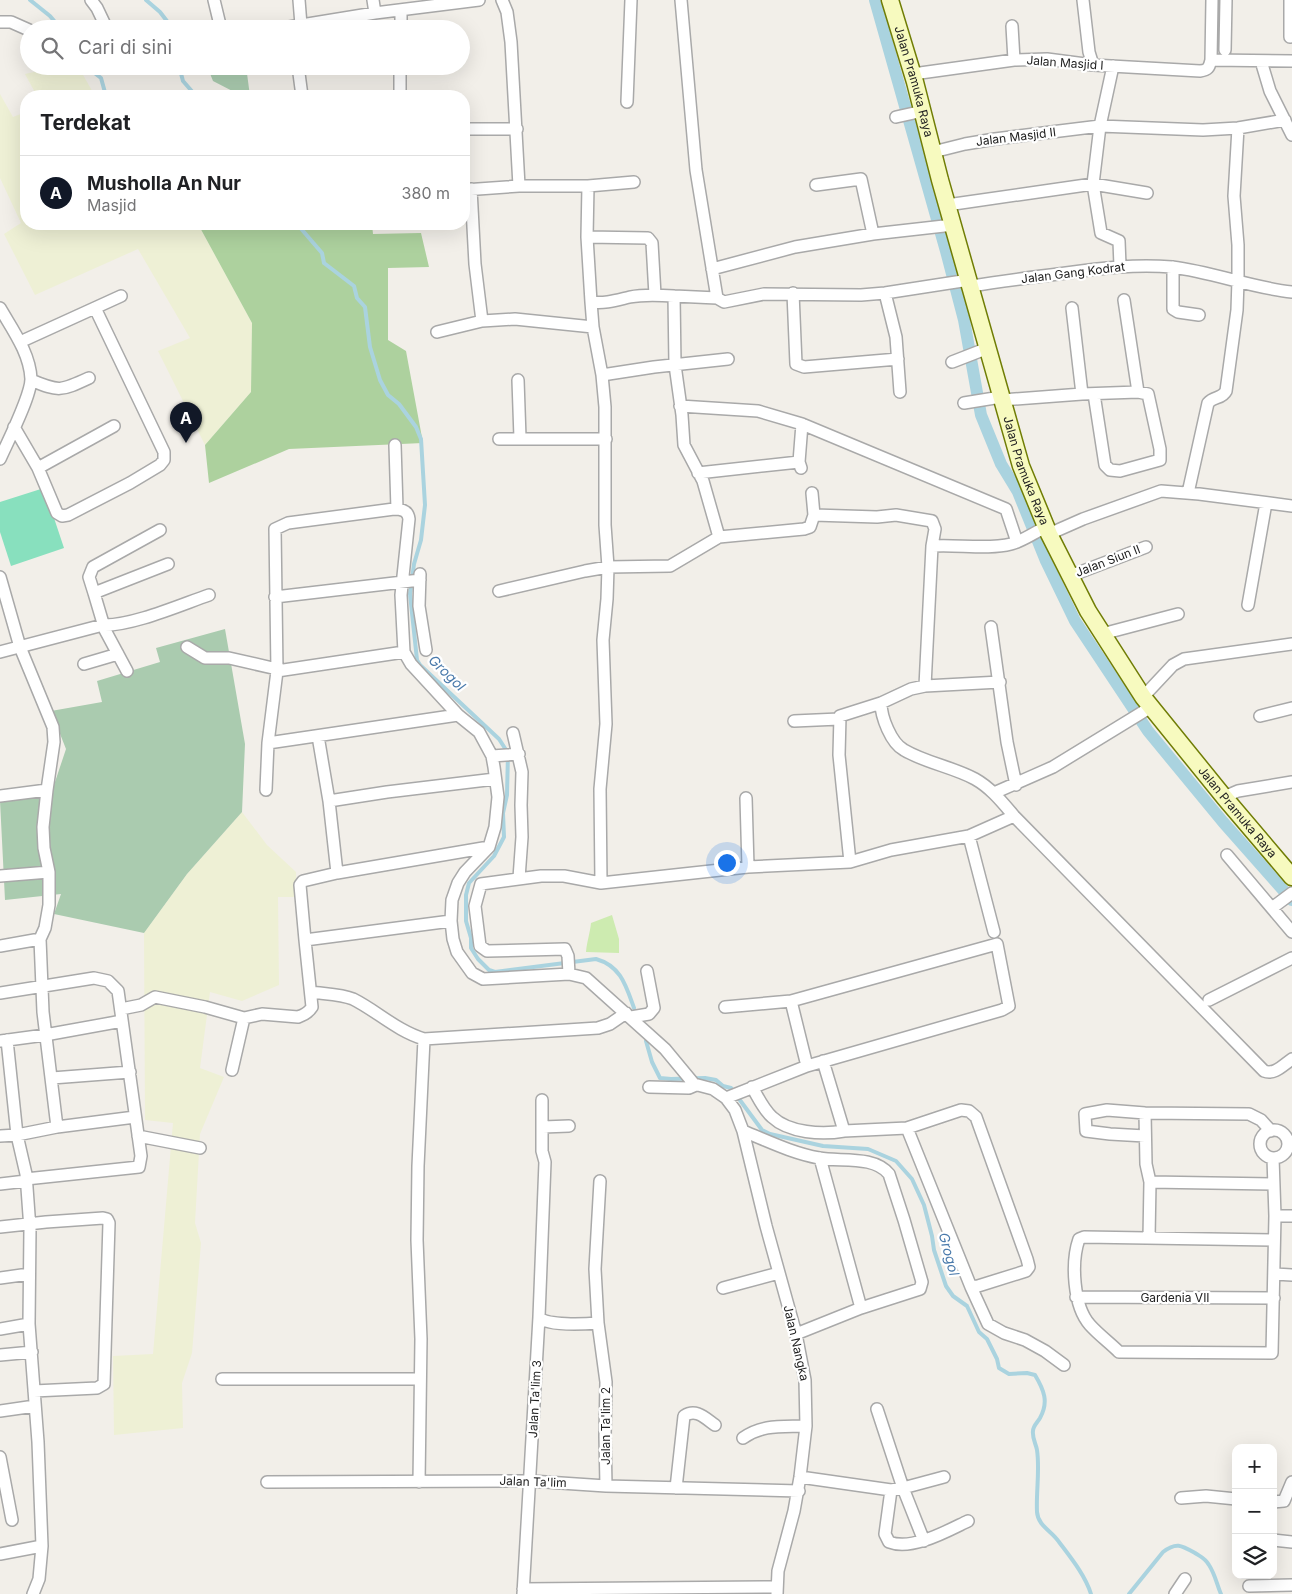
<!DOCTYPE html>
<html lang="id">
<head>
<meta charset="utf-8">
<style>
	body { margin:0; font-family:Inter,sans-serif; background:#f6f6f6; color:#202124 }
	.controls { position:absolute; right:15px; bottom:15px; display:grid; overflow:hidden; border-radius:10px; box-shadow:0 5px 20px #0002 }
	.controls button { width:45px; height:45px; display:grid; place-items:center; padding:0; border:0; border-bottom:1px solid #e0e0e0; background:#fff; color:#202124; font:25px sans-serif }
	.you { position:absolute; left:726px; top:862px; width:18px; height:18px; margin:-12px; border:4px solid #fff; border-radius:50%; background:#1a73e8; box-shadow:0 0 0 8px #1a73e833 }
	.badge { display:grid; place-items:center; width:32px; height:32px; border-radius:50%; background:#111827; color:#fff; font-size:16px; font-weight:700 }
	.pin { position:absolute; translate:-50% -41px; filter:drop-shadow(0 1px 2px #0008) }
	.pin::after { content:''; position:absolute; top:26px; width:18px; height:15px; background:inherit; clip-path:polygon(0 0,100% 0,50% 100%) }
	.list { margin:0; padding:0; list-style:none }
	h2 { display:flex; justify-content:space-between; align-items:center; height:65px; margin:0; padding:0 20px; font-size:21px }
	h2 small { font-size:16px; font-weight:400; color:#757577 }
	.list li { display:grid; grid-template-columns:32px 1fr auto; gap:15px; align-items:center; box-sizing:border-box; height:75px; padding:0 20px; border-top:1px solid #e0e0e0 }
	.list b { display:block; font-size:19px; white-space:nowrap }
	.list p { margin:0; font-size:16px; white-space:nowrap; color:#757577 }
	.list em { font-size:16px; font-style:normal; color:#757577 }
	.icon { flex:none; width:28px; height:28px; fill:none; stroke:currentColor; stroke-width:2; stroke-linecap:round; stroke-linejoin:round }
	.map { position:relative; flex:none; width:1292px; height:1594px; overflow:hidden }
	.search { position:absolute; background:#fff; box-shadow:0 5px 20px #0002; left:20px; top:20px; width:450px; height:55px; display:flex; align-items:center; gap:12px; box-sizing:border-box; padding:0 18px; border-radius:28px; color:#757577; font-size:19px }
	.panel { position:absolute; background:#fff; box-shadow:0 5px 20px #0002; left:20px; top:90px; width:450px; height:140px; border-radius:20px }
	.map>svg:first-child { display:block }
	.farmland { fill:#eef0d5 }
	.grass { fill:#cdebb0 }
	.forest { fill:#add19e }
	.cemetery { fill:#aacbaf }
	.pitch { fill:#88e0be }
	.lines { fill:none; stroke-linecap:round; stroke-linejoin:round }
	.stream { stroke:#aad3df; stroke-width:4 }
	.canal { stroke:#aad3df; stroke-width:12 }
	.street-casing { stroke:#a9a9a9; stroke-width:14 }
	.secondary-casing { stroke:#707d05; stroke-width:19 }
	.street { stroke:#fff; stroke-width:11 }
	.secondary { stroke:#f7fabf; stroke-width:16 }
	.labels { text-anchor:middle; stroke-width:4.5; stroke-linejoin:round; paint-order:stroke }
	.street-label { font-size:12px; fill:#222; stroke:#fff }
	.water-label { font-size:14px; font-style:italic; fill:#4a7aab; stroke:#fff }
</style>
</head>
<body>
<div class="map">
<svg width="1292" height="1594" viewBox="0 0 1292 1594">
	<rect width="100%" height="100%" fill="#f2efe9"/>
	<path class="farmland" d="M61 66H78L95 96H37L25 74Z
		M0 94 13 117 26 112V224H198L252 323 251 392 205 445 158 351 190 338 138 249 35 295 4 234 21 223 0 178Z
		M242 812 267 845 296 872 297 897H278L279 985 242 1001 210 992 200 1068 224 1077 200 1134 195 1223 201 1243 192 1353 182 1383 183 1428 114 1435 113 1356 153 1354 173 1123 145 1120 144 933 187 874Z"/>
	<path class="grass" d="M612 915 619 939V953L586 952C587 941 590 933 591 923Z"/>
	<path class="forest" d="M198 224H372L373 234 421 233 429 267 388 268V340L406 351 423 443 289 449 209 483 205 445 251 392 252 323Z"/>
	<path class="cemetery" d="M207 66H246L250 96H242L213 81Z
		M225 629 245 744 242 812 187 874 144 933 54 914 61 894 5 900 0 801 50 797 66 749 51 711 102 702 97 681 160 662 156 648Z"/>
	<path class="pitch" d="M44 488 64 548 11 566 0 532V502Z"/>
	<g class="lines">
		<path class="stream" d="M30 0 50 16 61 29
			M146 0 160 12 173 29
			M89 66 92 71 101 78 106 96
			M179 66 183 81 196 96
			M297 224 322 253 324 263 354 286 357 298 365 307 370 347 380 380 388 395 399 404 416 427 421 439 425 505 421 540 414 564 410 594 417 660 420 665 499 739 508 753 507 795 503 813 504 837 494 856 469 883 466 895V921L471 938V948L478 959 489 970 495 972 596 959C621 966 626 986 634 1008
			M646 1041 652 1062 660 1078 671 1079 705 1078 716 1080 723 1086 731 1088 762 1130 770 1134 823 1146 868 1149 896 1161 912 1179 924 1205 932 1236 934 1250 946 1286 953 1296 967 1306 979 1332 987 1339 997 1359 999 1368 1009 1374 1027 1373 1035 1375C1044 1390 1049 1402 1040 1418 1037 1423 1033 1426 1033 1431 1032 1438 1036 1444 1037 1450 1040 1470 1036 1491 1037 1512 1038 1526 1052 1531 1059 1542 1071 1558 1085 1575 1091 1594
			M1129 1594 1163 1552C1176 1542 1181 1545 1195 1553 1201 1557 1205 1558 1209 1565 1215 1574 1217 1585 1221 1594"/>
		<path class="canal" d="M875 0 946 251 964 320 981 415 1001 464 1018 492 1046 561 1075 621 1148 731 1223 822 1292 900"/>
		<g class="street-casing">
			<path id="street" d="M91 0 97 8 107 29
				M214 0 221 29
				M299 0 301 25
				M373 0 375 13
				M502 0 507 12 511 42 519 186
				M681 0 696 170 717 298
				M1083 0 1089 52 1093 65
				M0 22H11L29 30
				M1012 26 1014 60
				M277 29 375 13 479 0
				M401 29V10
				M1290 37V0
				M1225 50 1226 0
				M1211 60 1292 61
				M1261 61 1270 91 1292 135
				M298 66 302 96
				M1113 66 1100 126 1093 184 1101 233 1119 241 1120 266
				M913 74 1014 60 1047 59 1093 65 1200 71C1208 70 1209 68 1211 60L1212 0
				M400 96V66
				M627 102 631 0
				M896 117 923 111
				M464 129H517
				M933 152 965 144 995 139 1100 126 1203 130 1238 128 1285 120
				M816 185 861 179 873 234
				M588 186 587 237 591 302 593 327 602 375 605 407V525L608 567 607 599 603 640 606 724 600 789 601 883
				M471 189 475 264 482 321
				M464 190 519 186H588L634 182
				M947 205 1093 184 1147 193
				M587 237 648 238 652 243 655 295
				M1173 267V309L1178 312 1199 315
				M712 269 795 247 873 234 953 225
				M971 286C1002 281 1034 277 1066 273 1101 268 1136 264 1172 267 1213 272 1252 288 1292 292
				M793 293 796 364 804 367 898 359
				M885 293 896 337 900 392
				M674 296 717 298 724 302 764 294 861 295 885 293 969 280
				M1124 300 1138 392
				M591 302C605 304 617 300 630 297 644 294 660 295 674 296L675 365 682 415 684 445 703 481 719 537
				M0 308C12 329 30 353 31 379 31 396 8 441 0 459
				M1072 308 1082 394
				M437 332 482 321 515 319 593 327
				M20 342 121 296
				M952 362 988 348
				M602 375 654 367 728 359
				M31 380C59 392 61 391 89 378
				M518 380 520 438
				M1002 400 1082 394 1138 392 1148 394 1160 449V460L1120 471 1110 470 1105 465 1094 394
				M964 403 1001 397
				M680 406 758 411 802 424 1006 509 1017 542
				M14 427 38 468 57 513 62 516 68 515 130 483 160 465 164 460V452L95 308
				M499 439H606
				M395 445 397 509
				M38 468 114 426
				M801 468 799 462 802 424
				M698 473 799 462
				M1188 493 1208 403C1214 396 1222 399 1226 391L1237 310 1238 280V245L1234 196 1238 128
				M814 515 877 517 896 515 932 521 935 529 932 546
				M1049 534 1083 519 1161 491 1199 494 1292 506
				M420 574 419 606 426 650
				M1070 576 1146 547
				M0 577 20 647 53 727 54 742 47 790 43 827 44 848 49 872V905L45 928 40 939 43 1012 57 1127 17 1135 26 1174 30 1229 29 1324 38 1442 42 1546 39 1579 33 1594
				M499 591 585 571 608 567 670 566 719 537 804 529 810 527 814 515 812 493
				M94 593 89 577 93 567 160 530
				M275 597 420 580
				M1248 605 1266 503
				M991 627 1007 742 1016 785
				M1102 634 1178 614
				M187 647 205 658H229L277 669
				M0 652 103 625C132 626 180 605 209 595
				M84 664 118 654
				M127 671 105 630 94 593 168 564
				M277 671 404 652
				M925 686 932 546C956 544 988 550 1011 544 1023 541 1035 532 1046 527
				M1143 697 1173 665 1184 659 1292 644
				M881 703C881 717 891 743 904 750 926 763 953 767 975 779 991 788 1002 802 1014 816L1264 1071C1275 1075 1283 1065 1292 1059
				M1260 716 1292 708
				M794 721 839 719
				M513 733 522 772 521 805 522 837 519 878
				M318 736 329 801 337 873
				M268 743 458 715
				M492 756 519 754
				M266 790 268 743 277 671 275 529 288 523 394 509C401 509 408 510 409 519L401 595 404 652 411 664 458 715 479 732 492 756 494 767 498 797 495 827 489 847 465 872 458 883 452 900 451 921 453 939 457 952 472 973 483 979 569 974 586 978 665 1049 694 1084 713 1089 726 1098 735 1110 743 1131 766 1226 796 1334 805 1380 806 1426 800 1477 794 1511 778 1571 777 1594
				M994 793 1053 767 1151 707
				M0 796 47 790
				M1224 797 1238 791 1292 782
				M746 798 748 867
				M329 801 387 792 495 779
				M969 836 994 932
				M1227 855 1292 932
				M850 862 839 755 840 716 881 703 911 689 925 686 1000 682
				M0 876 49 872
				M1272 908 1292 893
				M451 921 305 940 300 885 303 881 337 873 489 847
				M0 946 40 939
				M569 974 568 956 565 949 487 951 480 946 475 906 481 884 541 876H564L601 883 748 867 850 862 891 850 969 836 1014 816
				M311 992C324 994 341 994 353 999 377 1011 397 1031 424 1039L598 1028 610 1024 626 1013
				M0 993 94 978 108 981 118 991 141 1156 139 1167 26 1179
				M1209 1000 1292 958
				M791 1001 807 1066
				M725 1007 791 1001 997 944 1009 1006 1002 1010 807 1066 726 1098
				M121 1009 141 1005 155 997 205 1007 244 1018 262 1014 298 1017C304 1015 309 1012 312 1007L305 940
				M631 1017 649 1014 654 1008 647 971
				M0 1041 45 1035 122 1021
				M823 1061 844 1131 907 1128 961 1110 969 1111 976 1117 1027 1259 1029 1267 1026 1271 978 1286 971 1287 907 1128
				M232 1070 244 1018
				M52 1078 130 1072
				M649 1087 689 1088 696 1085
				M752 1087C758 1097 763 1109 772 1117 789 1133 822 1135 844 1131
				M1145 1113 1146 1164 1150 1182 1273 1184
				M57 1127 135 1117
				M543 1127 569 1126
				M1260 1144a14 14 0 1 1 28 0a14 14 0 1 1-28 0Z
				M743 1131C768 1141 792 1153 819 1158 840 1162 874 1155 889 1174L904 1220 922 1282 920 1289 861 1308 796 1334
				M0 1136 17 1135 7 1040
				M138 1136 200 1148
				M1145 1136 1110 1134 1086 1131 1085 1114 1107 1110 1145 1113 1249 1114 1261 1120 1271 1131
				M820 1158 861 1308
				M1273 1158 1275 1216 1272 1353 1119 1352C1110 1343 1099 1335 1090 1325 1073 1306 1071 1262 1079 1239L1084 1237 1274 1240
				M600 1181 595 1269 598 1323 606 1382 605 1436 606 1486
				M0 1184 26 1181
				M1275 1216H1292
				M0 1227 46 1222 103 1218 107 1219 109 1223 104 1384 97 1388 34 1391
				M1149 1238 1150 1182
				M1275 1274 1292 1275
				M0 1278 29 1274
				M971 1287 988 1324 1004 1333 1025 1340 1045 1351 1064 1365
				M723 1288 779 1273
				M1076 1297 1274 1298
				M539 1317C546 1326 585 1324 598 1323
				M0 1329 29 1324
				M0 1355 32 1352
				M222 1379H420
				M877 1409 903 1488 924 1541
				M0 1411 35 1406
				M743 1438C763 1424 782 1427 806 1426
				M0 1457 12 1520
				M800 1477 891 1490 903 1488 944 1477
				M267 1482 531 1481 606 1486 799 1491
				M419 1482 421 1339 417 1240 418 1166 424 1039
				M676 1488 684 1416C696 1408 705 1418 715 1425
				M891 1490 885 1534 889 1542C912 1551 947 1531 968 1521
				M1181 1498 1206 1496 1236 1499
				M1273 1502 1284 1501 1292 1482
				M1273 1540 1292 1542
				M0 1554 42 1546
				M1249 1586 1292 1585
				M523 1589 777 1587
				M523 1594 539 1317 545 1162 542 1151V1100
				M1175 1594 1185 1579"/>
		</g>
		<g class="secondary-casing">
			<g id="secondary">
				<path id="s1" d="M890 0 915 82 940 180 1021 466 1049 534 1088 611 1143 697 1224 797 1292 877"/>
			</g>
		</g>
		<use href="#street" class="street"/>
		<use href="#secondary" class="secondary"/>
	</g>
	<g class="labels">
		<g class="street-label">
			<text transform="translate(1065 63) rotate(4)" y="4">Jalan Masjid I</text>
			<text dy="4" stroke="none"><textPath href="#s1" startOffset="85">Jalan Pramuka Raya</textPath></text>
			<text transform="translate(1016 137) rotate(-7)" y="4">Jalan Masjid II</text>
			<text transform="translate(1073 273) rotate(-7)" y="4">Jalan Gang Kodrat</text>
			<text dy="4" stroke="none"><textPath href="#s1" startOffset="490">Jalan Pramuka Raya</textPath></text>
			<text transform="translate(1108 561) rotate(-21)" y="4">Jalan Siun II</text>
			<text dy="4" stroke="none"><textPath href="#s1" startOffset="895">Jalan Pramuka Raya</textPath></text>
			<text x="1175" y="1302">Gardenia VII</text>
			<text transform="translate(796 1343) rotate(77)" y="4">Jalan Nangka</text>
			<text transform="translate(535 1399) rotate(-87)" y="4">Jalan Ta'lim 3</text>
			<text transform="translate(606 1426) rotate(-90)" y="4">Jalan Ta'lim 2</text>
			<text transform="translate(533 1482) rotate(2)" y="4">Jalan Ta'lim</text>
		</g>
		<g class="water-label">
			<text transform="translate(447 673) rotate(44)" y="5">Grogol</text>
			<text transform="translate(949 1254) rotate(75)" y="5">Grogol</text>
		</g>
	</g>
</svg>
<div class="controls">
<button>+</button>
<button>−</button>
<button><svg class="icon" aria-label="layers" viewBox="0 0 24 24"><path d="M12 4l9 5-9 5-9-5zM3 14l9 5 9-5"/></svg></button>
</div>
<div class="you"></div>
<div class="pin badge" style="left:186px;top:443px">A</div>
<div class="search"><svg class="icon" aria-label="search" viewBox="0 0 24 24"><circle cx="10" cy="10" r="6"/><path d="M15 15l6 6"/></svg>Cari di sini</div>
<section class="panel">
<h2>Terdekat<small></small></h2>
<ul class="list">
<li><span class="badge">A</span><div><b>Musholla An Nur</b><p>Masjid</p></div><em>380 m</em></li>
</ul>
</section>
</div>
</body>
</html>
